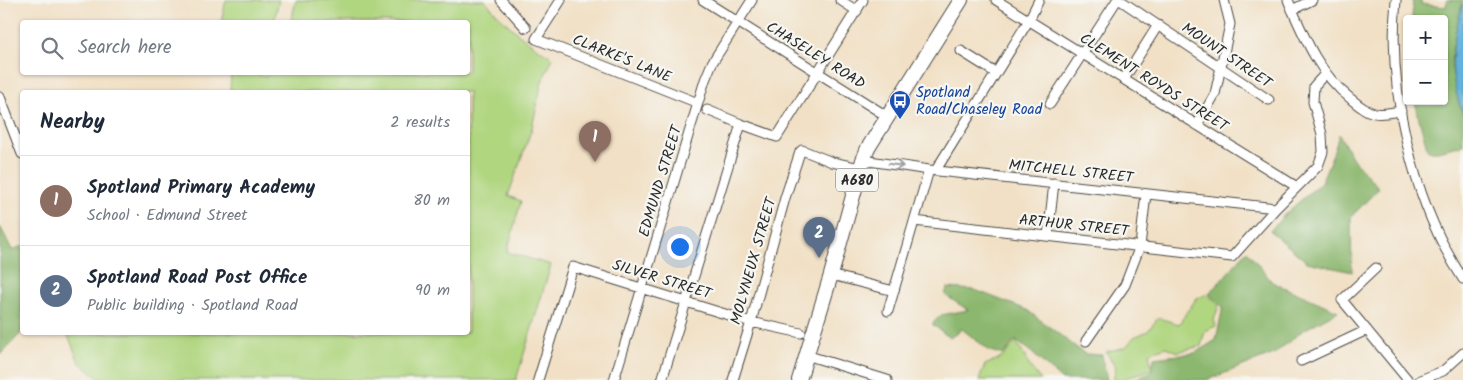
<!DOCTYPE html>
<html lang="en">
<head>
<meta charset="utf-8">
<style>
	body { margin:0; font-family:Kalam,sans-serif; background:#f2f2f3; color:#1f2937 }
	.controls { position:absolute; right:15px; top:15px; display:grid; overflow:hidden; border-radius:5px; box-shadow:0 1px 4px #0004 }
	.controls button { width:45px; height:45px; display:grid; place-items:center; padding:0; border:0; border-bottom:1px solid #e0e1e3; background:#fff; color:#1f2937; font:25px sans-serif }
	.you { position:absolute; left:679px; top:246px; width:18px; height:18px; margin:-12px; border:4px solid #fff; border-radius:50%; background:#1a73e8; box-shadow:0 0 0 8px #1a73e833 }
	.badge { display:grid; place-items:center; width:32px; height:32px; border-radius:50%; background:#b5179e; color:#fff; font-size:16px; font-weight:700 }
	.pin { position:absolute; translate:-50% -41px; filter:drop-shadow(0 1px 2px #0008) }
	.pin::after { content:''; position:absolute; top:26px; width:18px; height:15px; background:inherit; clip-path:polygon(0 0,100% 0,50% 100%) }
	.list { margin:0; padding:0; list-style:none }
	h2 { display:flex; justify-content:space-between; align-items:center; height:65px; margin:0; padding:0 20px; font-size:21px }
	h2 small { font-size:16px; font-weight:400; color:#747a83 }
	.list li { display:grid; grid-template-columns:32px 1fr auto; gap:15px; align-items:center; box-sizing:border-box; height:90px; padding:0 20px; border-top:1px solid #e0e1e3 }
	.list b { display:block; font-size:19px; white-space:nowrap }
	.list p { margin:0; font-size:16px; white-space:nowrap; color:#747a83 }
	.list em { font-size:16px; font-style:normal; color:#747a83 }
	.icon { flex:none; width:28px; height:28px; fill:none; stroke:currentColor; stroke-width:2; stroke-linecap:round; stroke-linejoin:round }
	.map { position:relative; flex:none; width:1463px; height:380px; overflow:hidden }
	.search { position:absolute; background:#fff; box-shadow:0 1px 4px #0004; left:20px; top:20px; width:450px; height:55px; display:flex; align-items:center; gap:12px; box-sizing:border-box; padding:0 18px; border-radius:5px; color:#747a83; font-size:19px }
	.panel { position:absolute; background:#fff; box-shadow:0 1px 4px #0004; left:20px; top:90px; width:450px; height:245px; border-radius:5px }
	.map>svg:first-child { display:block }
	.green { fill:#b0d680; stroke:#6e8056 }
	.forest { fill:#8cb76e; stroke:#5c714c }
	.water { fill:#62b2dd; stroke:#466e84 }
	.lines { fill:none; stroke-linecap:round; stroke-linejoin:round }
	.minor-casing { stroke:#494642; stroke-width:11 }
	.primary-casing { stroke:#494642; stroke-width:16 }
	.minor { stroke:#fff; stroke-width:9 }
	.primary { stroke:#fff; stroke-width:14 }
	.oneway { stroke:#a0a0a0 }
	.labels { text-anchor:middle; stroke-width:4.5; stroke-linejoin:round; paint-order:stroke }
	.shield { fill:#f6f6f2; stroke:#686867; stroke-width:1 }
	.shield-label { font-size:14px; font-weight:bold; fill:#2b2b2b }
	.street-label { font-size:15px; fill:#2b2b2b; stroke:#f6f6f2 }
	.transit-label { font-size:15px; fill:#164399; stroke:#f6f6f2; text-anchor:start }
</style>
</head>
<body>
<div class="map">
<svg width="1463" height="380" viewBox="0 0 1463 380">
	<rect width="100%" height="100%" fill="#f6f6f2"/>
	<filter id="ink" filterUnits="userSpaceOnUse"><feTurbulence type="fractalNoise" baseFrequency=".02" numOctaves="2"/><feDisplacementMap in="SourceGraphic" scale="10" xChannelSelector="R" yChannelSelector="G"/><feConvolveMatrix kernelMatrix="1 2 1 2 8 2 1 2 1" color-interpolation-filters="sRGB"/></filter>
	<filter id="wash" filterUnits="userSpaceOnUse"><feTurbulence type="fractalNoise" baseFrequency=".0096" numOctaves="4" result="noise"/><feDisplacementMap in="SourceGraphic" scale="20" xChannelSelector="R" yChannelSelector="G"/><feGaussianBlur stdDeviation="1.12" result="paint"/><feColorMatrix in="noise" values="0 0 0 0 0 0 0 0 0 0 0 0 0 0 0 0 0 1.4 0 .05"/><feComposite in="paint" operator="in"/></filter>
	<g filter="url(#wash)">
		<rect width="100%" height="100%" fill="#f1e0c5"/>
		<path class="green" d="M226 0H279L274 22H221Z
			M296 0H485C503 23 528 43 553 58L542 81 532 128 508 196 521 201 507 252 551 265 516 380H101L79 362 67 333 468 332V92H230L231 73H252L266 77 267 72H468V22H291Z
			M1207 294 1219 305 1214 320 1216 326 1205 331 1201 346 1177 352 1166 347 1149 353 1152 369 1120 380H1113L1116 367 1106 352 1126 347 1134 337 1148 331 1158 318 1179 324 1196 299Z
			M1016 341 1031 368 1041 380H979L985 365 1003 357Z"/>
		<path class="forest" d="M1413 0H1421V4L1446 7 1447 0H1463L1452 50 1451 64 1459 104 1463 114V145L1438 151H1428L1420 123 1415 101H1444V19H1412Z
			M1339 134 1353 159 1379 188 1351 217 1352 272 1307 262 1270 231 1286 213 1321 183 1334 151Z
			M0 226 12 250 22 246V332L0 355Z
			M1247 251 1272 282 1338 311 1302 331 1274 354 1207 380H1132L1151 373 1154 358 1195 353 1216 340 1223 307 1209 294Z
			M947 288 975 290 1027 310 1085 354 1102 355 1107 380H1062L1031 352 1015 340 1003 355 990 351 962 329 950 338 932 324 941 315 968 310 945 295Z"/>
		<path class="water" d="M1463 3V114C1447 71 1451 46 1463 3Z"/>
	</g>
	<g filter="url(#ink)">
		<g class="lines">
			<g class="minor-casing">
				<path id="minor" d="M501 0 526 28
					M561 0 536 39 698 103
					M703 0 888 117
					M840 0 857 11
					M996 0 1297 187
					M1120 0 1269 100
					M1288 0C1304 37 1319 74 1351 99 1358 105 1365 111 1374 113 1383 115 1392 112 1401 111
					M1396 0C1387 92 1413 202 1463 279
					M1292 10 1312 0
					M961 51 996 73
					M1124 79 1158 25
					M0 97 22 154
					M1050 104 1117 0
					M707 110 741 124 777 137 863 0
					M1197 125 1215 94 1221 67 1230 24 1224 0
					M863 160 929 170 1276 208
					M936 170 1029 20 1039 0
					M914 221 1232 257 1276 208 1318 166 1323 152 1322 134 1313 102 1314 86 1325 74
					M1048 236 1054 183
					M1376 268 1342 300 1408 380
					M831 275 894 291
					M888 311 929 170
					M1086 341 1125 285 1140 246 1146 194
					M806 355 887 380
					M1301 361 1367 330
					M538 380 573 267 751 322 801 333
					M614 380 705 80 712 63 752 0
					M662 380 741 124
					M733 380 751 322 785 198 800 152 802 150 832 162 860 168
					M1420 380 1443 371 1463 353"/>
			</g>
			<g class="primary-casing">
				<path id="primary" d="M799 380 831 275 863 160 868 148 961 0"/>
			</g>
			<use href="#minor" class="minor"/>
			<use href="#primary" class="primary"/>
		</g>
		<defs><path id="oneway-shaft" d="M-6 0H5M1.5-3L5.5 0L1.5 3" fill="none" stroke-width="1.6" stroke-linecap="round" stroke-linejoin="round" transform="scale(1.25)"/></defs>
		<use class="oneway" href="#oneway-shaft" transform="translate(896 165) rotate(9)"/>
	</g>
	<defs>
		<g id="bus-pin" transform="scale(1.125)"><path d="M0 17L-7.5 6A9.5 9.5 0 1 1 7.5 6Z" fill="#1a4fb4" stroke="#f6f6f2"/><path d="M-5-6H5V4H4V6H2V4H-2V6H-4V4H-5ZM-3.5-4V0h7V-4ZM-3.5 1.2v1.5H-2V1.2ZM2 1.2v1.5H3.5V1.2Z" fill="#fff"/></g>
	</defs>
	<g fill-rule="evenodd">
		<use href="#bus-pin" x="900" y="101"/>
	</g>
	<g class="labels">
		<rect class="shield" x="836" y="168.5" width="42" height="23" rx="4"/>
		<g class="shield-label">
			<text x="857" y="185">A680</text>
		</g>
		<g class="street-label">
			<text transform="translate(816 55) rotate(32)" y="5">CHASELEY ROAD</text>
			<text transform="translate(1227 55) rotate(34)" y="5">MOUNT STREET</text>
			<text transform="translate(622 58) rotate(22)" y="5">CLARKE'S LANE</text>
			<text transform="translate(1154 82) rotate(32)" y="5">CLEMENT ROYDS STREET</text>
			<text transform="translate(1071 171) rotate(6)" y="5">MITCHELL STREET</text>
			<text transform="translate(660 181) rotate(-73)" y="5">EDMUND STREET</text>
			<text transform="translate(1074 225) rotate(6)" y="5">ARTHUR STREET</text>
			<text transform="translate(753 261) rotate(-74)" y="5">MOLYNEUX STREET</text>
			<text transform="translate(662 279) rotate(17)" y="5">SILVER STREET</text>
		</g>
		<g class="transit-label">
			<text x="916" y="97">Spotland<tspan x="916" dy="17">Road/Chaseley Road</tspan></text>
		</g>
	</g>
</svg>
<div class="controls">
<button>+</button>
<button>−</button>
</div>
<div class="you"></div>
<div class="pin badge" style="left:595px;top:162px;background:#8d6e63">1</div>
<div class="pin badge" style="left:819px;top:258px;background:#5c6f8a">2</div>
<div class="search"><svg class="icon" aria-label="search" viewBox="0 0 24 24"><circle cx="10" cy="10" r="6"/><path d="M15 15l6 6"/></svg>Search here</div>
<section class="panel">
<h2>Nearby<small>2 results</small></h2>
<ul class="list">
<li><span class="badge" style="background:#8d6e63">1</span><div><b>Spotland Primary Academy</b><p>School · Edmund Street</p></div><em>80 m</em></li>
<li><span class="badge" style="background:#5c6f8a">2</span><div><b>Spotland Road Post Office</b><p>Public building · Spotland Road</p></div><em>90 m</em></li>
</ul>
</section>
</div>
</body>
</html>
